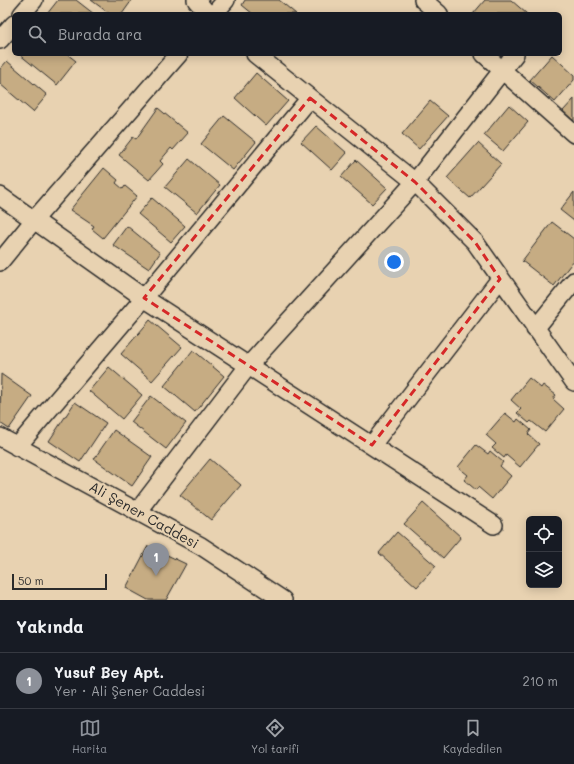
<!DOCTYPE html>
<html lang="tr">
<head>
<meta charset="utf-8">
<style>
	body { margin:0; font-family:Mali,sans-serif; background:#20242c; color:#f1f3f6 }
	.controls { position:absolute; right:12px; bottom:12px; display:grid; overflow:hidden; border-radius:6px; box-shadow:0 2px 10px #0003 }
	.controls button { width:36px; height:36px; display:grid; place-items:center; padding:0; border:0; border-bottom:1px solid #363941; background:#171b24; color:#f1f3f6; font:20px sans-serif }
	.scale { position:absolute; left:12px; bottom:10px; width:95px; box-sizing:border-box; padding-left:4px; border:2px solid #2b2b2b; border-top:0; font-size:11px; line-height:14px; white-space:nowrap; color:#2b2b2b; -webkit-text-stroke:3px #e8d2b1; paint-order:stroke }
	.you { position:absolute; left:394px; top:262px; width:14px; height:14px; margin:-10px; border:3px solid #fff; border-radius:50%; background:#1a73e8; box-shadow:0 0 0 6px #1a73e833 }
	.badge { display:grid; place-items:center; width:26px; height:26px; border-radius:50%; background:#8c9099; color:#fff; font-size:13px; font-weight:700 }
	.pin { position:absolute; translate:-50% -33px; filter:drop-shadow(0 1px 2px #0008) }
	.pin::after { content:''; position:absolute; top:21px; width:14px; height:12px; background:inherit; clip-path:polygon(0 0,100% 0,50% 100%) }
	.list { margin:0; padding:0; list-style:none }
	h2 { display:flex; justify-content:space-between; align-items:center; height:52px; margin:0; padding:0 16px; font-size:17px }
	h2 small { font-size:13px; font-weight:400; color:#9ea1a6 }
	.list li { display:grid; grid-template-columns:26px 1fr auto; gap:12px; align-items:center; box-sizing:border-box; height:56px; padding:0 16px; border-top:1px solid #363941 }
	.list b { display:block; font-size:15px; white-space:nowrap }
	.list p { margin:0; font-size:13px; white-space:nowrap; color:#9ea1a6 }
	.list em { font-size:13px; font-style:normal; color:#9ea1a6 }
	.icon { flex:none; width:22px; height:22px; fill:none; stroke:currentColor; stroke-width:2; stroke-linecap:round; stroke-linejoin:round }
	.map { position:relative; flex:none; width:574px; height:600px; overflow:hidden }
	.search { position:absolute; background:#171b24; box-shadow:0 2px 10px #0003; left:12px; right:12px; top:12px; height:44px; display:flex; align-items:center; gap:10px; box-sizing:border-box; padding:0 14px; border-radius:6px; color:#9ea1a6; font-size:15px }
	.sheet { height:108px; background:#171b24 }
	nav { display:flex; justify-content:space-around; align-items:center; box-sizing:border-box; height:56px; border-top:1px solid #363941; background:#171b24; font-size:11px; color:#9ea1a6 }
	nav a { display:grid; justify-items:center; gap:2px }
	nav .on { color:#8c9099 }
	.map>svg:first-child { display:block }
	.building { fill:#c6ac83; stroke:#2b2b2b }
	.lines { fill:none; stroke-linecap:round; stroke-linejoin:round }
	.minor-casing { stroke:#2b2b2b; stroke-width:20 }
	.minor { stroke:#e8d2b1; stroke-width:17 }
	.marked { fill:none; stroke:#d62828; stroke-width:3; stroke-dasharray:8 5; stroke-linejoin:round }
	.labels { text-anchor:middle; stroke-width:4; stroke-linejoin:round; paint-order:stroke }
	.street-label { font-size:14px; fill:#2b2b2b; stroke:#e8d2b1 }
</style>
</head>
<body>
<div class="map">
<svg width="574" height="600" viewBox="0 0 574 600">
	<rect width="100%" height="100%" fill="#e8d2b1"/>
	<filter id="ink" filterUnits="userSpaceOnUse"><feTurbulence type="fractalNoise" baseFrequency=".025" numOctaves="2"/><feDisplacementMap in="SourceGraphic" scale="8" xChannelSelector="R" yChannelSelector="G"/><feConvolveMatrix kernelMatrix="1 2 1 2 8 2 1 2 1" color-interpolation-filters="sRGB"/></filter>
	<g filter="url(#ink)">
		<path class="building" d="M58 0H76L94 14H47Z
			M91 0H132L122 14H110Z
			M245 0H279L296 14H253L242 5Z
			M485 0H511L527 14H473Z
			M19 54H67L76 61 57 85Z
			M552 55 574 75V80L555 102 530 80Z
			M7 61 47 95 33 112 0 84V69Z
			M256 73 288 101 266 126 235 98Z
			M574 99V121L563 111Z
			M430 101 448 116 419 149 402 134Z
			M509 105 528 122 503 151 484 135Z
			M158 108 188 133 173 150 171 148 160 161 163 164 149 180 119 155 133 137 136 139Z
			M224 116 256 142 233 170 201 144Z
			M316 126 347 153 332 170 301 142Z
			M478 143 501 164 470 198 447 178Z
			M189 159 220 185 197 213 165 187Z
			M356 160 387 188 372 204 341 177Z
			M104 168 118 180 116 183 123 189 125 186 137 196 103 238 92 229 94 226 70 210Z
			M574 192V221L560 210Z
			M152 198 185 226 171 242 138 214Z
			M552 222 574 239V260L554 286 522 261Z
			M127 226 160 253 149 269 113 245Z
			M150 320 182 347 152 381 121 354Z
			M193 350 224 376 195 412 164 386Z
			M109 367 142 395 122 419 89 391Z
			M1 374 32 396 9 429 0 423Z
			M529 378 541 388 543 385 556 395 553 399 564 409 545 432 531 421 529 423 517 413 521 409 511 400Z
			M151 396 186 423 166 449 131 422Z
			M75 402 106 423 80 462 49 441Z
			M505 413 516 422 518 419 531 430 528 434 539 444 520 467 506 455 504 458 492 448 496 444 486 435Z
			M114 430 152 457 132 486 94 459Z
			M476 445 488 454 490 451 503 462 500 466 511 476 492 499 478 487 476 490 464 480 468 475 458 467Z
			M210 459 241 485 211 520 180 495Z
			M423 503 461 537 443 558 404 524Z
			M397 532 436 566 417 587 379 553Z
			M148 546 186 564 166 600H148L126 588Z"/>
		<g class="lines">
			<g class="minor-casing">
				<path id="minor" d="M196 0 208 14
					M423 0 439 14
					M22 14 34 0
					M214 14 226 0
					M0 40 14 24
					M255 54 415 182 475 242 574 382
					M484 54 574 134
					M0 196 144 298 494 525
					M0 262 34 220 179 54
					M535 329 574 281
					M0 437 201 546 283 600
					M372 445 500 279
					M17 447 144 298 310 98
					M137 512 249 365 415 182 515 54"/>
			</g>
			<use href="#minor" class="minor"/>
		</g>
	</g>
	<path class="marked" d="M310 98 415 182 475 242 500 279 372 445 144 298Z"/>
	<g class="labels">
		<g class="street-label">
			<text transform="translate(144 515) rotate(29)" y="5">Ali Şener Caddesi</text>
		</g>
	</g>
</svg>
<div class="controls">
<button><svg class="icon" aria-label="locate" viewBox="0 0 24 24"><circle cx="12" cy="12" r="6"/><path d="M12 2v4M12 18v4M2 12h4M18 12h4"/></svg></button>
<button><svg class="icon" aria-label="layers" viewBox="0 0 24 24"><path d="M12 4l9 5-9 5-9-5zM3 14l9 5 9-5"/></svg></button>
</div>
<div class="scale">50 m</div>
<div class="you"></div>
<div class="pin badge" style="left:156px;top:576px">1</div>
<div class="search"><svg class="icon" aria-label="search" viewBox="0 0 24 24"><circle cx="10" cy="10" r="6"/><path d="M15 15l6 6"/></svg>Burada ara</div>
</div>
<section class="sheet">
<h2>Yakında<small></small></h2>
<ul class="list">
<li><span class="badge">1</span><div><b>Yusuf Bey Apt.</b><p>Yer · Ali Şener Caddesi</p></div><em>210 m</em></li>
</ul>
</section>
<nav>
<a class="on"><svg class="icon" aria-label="map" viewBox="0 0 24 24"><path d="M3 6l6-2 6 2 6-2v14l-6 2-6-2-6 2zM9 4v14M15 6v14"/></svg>Harita</a>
<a><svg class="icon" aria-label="directions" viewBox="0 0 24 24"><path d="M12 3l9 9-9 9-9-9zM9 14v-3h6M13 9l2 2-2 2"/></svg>Yol tarifi</a>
<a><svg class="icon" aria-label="saved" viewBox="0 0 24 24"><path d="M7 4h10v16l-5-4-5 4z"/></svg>Kaydedilen</a>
</nav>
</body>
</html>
